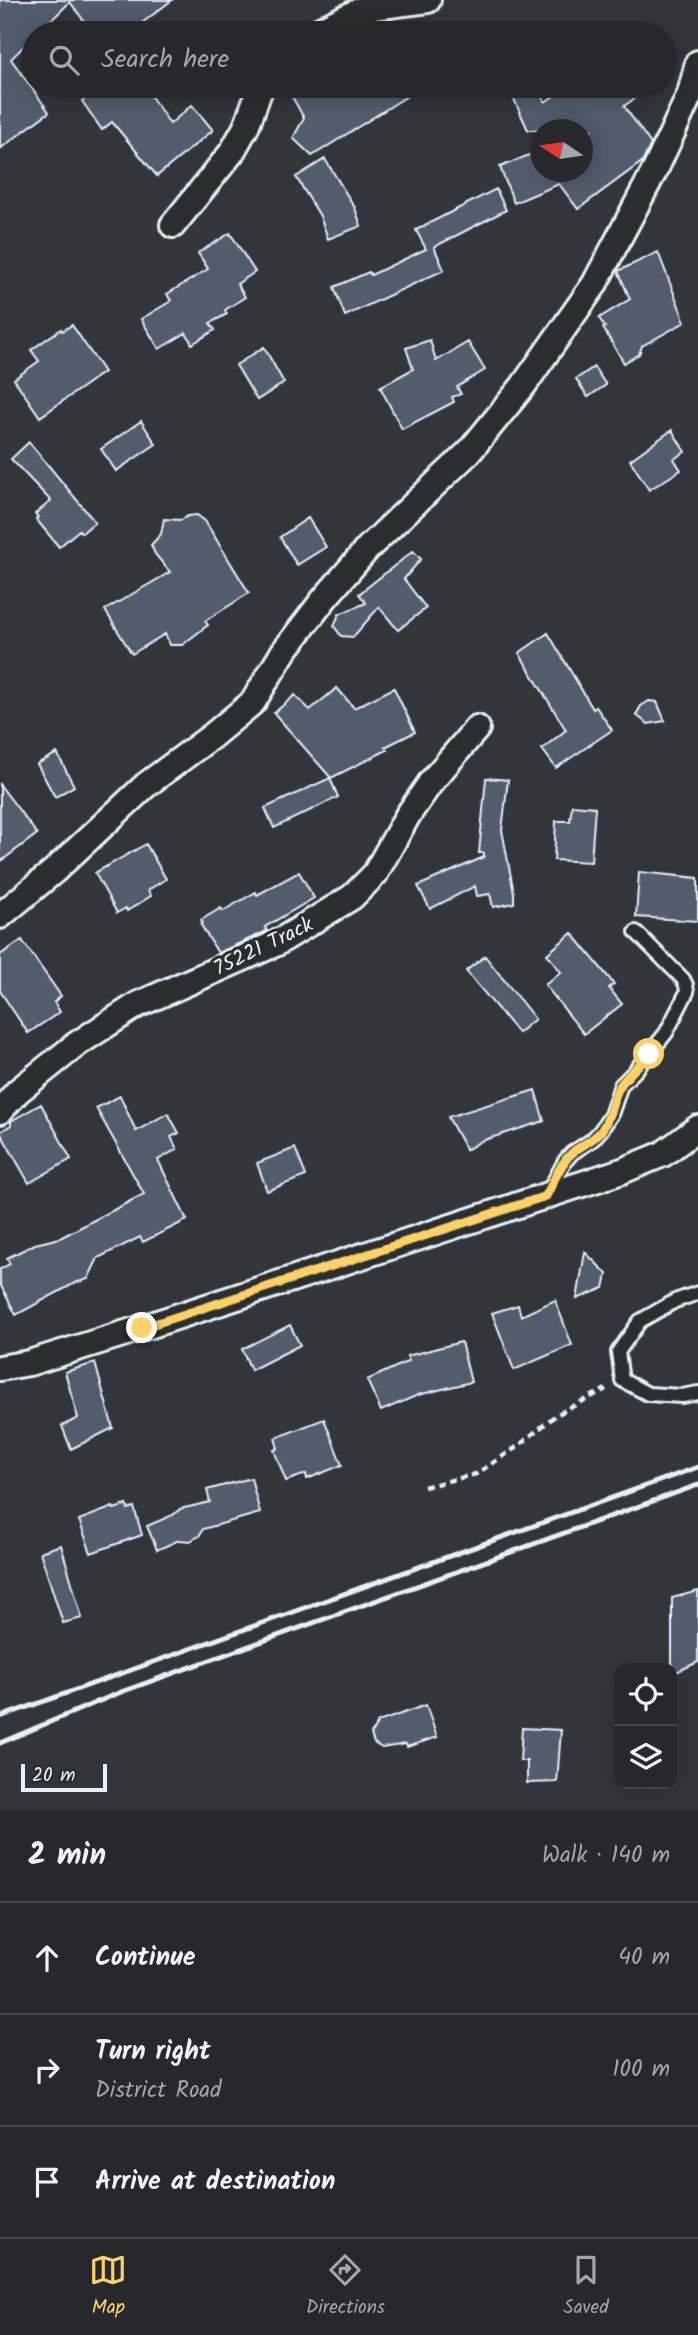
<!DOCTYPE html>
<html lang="en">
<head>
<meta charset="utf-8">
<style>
	body { margin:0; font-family:Kalam,sans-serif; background:#323438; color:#f1f3f6 }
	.controls { position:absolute; right:21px; bottom:21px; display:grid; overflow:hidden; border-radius:14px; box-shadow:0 4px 18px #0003 }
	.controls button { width:63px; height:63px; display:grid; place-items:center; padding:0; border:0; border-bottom:2px solid #424448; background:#26282c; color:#f1f3f6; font:35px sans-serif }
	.compass { position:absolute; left:530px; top:119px; width:63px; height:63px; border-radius:50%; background:#26282c; box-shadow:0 4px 18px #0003; rotate:283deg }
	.scale { position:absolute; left:21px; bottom:18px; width:86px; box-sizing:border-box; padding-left:7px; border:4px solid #e8f1f8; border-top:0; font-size:19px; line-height:24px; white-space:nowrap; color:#e8f1f8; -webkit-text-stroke:5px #2a2d2e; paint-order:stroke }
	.stop { position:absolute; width:21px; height:21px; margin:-16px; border:5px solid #ffd166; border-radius:50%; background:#fff }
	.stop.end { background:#ffd166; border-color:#fff; box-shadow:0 2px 7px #0008 }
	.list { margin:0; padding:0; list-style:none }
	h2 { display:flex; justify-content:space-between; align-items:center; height:91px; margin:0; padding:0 28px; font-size:30px }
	h2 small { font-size:23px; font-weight:400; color:#a4a6a9 }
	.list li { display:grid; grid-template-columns:46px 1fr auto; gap:21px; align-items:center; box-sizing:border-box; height:112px; padding:0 28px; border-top:2px solid #424448 }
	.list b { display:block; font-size:26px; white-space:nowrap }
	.list p { margin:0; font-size:23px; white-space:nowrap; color:#a4a6a9 }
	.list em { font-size:23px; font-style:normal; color:#a4a6a9 }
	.icon { flex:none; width:38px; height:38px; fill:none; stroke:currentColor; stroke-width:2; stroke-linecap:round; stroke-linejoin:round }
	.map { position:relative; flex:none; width:698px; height:1810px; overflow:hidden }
	.search { position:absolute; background:#26282c; box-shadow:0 4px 18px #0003; left:21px; right:21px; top:21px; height:77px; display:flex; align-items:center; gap:18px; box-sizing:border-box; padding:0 24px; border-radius:38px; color:#a4a6a9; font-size:26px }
	.sheet { height:427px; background:#26282c }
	nav { display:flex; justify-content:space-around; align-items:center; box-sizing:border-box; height:98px; border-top:2px solid #424448; background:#26282c; font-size:19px; color:#a4a6a9 }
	nav a { display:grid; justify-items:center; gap:4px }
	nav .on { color:#ffd166 }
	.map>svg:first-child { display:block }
	.building { fill:#535c6d; stroke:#e8f1f8; stroke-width:2 }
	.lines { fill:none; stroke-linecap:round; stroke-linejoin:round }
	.lane-casing { stroke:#e8f1f8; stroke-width:18 }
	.street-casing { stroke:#e8f1f8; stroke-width:30 }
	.path { stroke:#e8f1f8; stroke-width:4.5; stroke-dasharray:7 5; stroke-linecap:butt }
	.lane { stroke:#2a2d2e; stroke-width:12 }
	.street { stroke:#2a2d2e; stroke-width:24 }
	.rail { stroke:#e8f1f8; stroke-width:5 }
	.route { stroke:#ffd166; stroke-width:9 }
	.labels { text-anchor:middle; stroke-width:6; stroke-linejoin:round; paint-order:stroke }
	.street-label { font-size:21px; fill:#e8f1f8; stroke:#2a2d2e }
</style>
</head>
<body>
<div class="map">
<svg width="698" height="1810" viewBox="0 0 698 1810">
	<rect width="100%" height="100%" fill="#32363b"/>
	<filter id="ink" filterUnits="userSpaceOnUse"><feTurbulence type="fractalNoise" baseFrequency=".0143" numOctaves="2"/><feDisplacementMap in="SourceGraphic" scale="14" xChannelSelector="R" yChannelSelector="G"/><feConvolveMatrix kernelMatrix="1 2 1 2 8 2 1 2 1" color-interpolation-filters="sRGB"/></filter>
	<g filter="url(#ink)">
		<path class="building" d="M0 0H172L129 33H93L70 2 38 33H33V37L11 59 49 112 0 149Z
			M104 86H144L170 124 192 105 213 130 157 176 112 122 102 130 82 101Z
			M286 86H423L312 156 293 138 304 118Z
			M538 86 545 102 569 86H653L624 106 651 144 643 161 578 209 559 184 514 203 500 167 541 150V172H583V133L592 130H528L513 97Z
			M325 159 355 208 361 226 328 239 320 216 296 177Z
			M496 189 506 210 434 247 444 270 345 316 334 287 369 272 371 275 426 249 416 230Z
			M230 233 255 272 237 284 245 297 225 310 227 314 210 323 215 330 192 344 186 333 159 349 141 319 171 301 167 294 208 269 198 253Z
			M658 252 685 322 642 346 639 354 624 363 603 328 605 327 599 318 630 299 618 271Z
			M72 325 104 372 40 417 14 379 39 361 31 350 61 329 62 331Z
			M430 340 436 361 468 342 485 370 457 387 461 394 452 397 454 402 402 429 380 387 413 369 406 348Z
			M264 347 284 383 257 400 236 365Z
			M594 367 606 385 588 397 576 379Z
			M141 421 156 444 116 471 101 449Z
			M672 430 685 452 674 459 681 470 649 490 630 460Z
			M29 442 95 522 82 533 79 530 59 547 36 519 38 517 35 514 51 501 11 459Z
			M197 515 205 521 249 593 205 621 208 625 182 645H170L165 634 132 654 105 610 170 572 155 554 151 545 161 534 164 519 181 520 188 516Z
			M308 518 326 547 297 565 280 537Z
			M413 551 421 559 404 579 426 608 398 630 379 607 353 637 341 636 334 626 339 614 366 603 359 594Z
			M548 633 593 709 596 707 612 730 556 768 542 749 566 730 519 653Z
			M337 688 354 708 394 688 415 732 385 747 387 750 331 778 274 713 295 695 310 710Z
			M649 701 657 702 665 721 648 724 636 715 641 706Z
			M57 753 74 786 55 797 37 764Z
			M330 778 338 797 274 828 265 808Z
			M486 778 508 780 502 830 514 893V903L493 907 490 894 477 896 475 886 430 909 418 886 484 857V853H479Z
			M0 785 37 834 0 862Z
			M572 805 595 807 591 862 554 860 556 821H570Z
			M146 844 166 879 148 890 151 896 127 911 126 908 117 913 95 873Z
			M299 872 314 898 265 927 267 931 218 953 201 925 203 923 201 920 221 908 223 911 256 892 257 895Z
			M639 872 698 878V921L636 917Z
			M572 933 614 984 609 988 622 1004 584 1034 545 985 561 972 547 954Z
			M22 940 61 996 54 1002 60 1012 28 1033 0 991V955Z
			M485 956 535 1019 518 1033 466 971Z
			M535 1090 544 1121 481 1141 466 1150 448 1117Z
			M120 1096 136 1131 168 1113 179 1133 171 1137 177 1149 158 1160 187 1220 143 1242 140 1237 98 1258 88 1279 75 1283 16 1315 0 1284V1269L10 1264 7 1258 35 1244 60 1238 144 1194 96 1108Z
			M41 1104 71 1159 29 1183 0 1132 11 1125V1121Z
			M295 1148 306 1176 267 1191 257 1163Z
			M585 1252 607 1274 604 1288 577 1299Z
			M555 1300 572 1345 514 1370 492 1313 518 1305 521 1316Z
			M290 1325 300 1345 251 1370 242 1349Z
			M461 1342 471 1382 418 1395 381 1411 367 1380 409 1361 407 1356Z
			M95 1363 113 1428 71 1449 62 1426 78 1418 65 1372Z
			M324 1419 342 1465 307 1479 306 1474 286 1481 274 1450 278 1448 275 1438Z
			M251 1478 260 1513 203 1529 199 1536 190 1541 179 1540 157 1550 147 1526 173 1515 180 1509 210 1502 207 1490Z
			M126 1505 128 1509 134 1507 142 1535 91 1553 79 1520 113 1507 114 1509Z
			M61 1545 82 1618 63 1623 40 1552Z
			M698 1591V1662L672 1674V1598Z
			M426 1705 437 1737 407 1747 406 1744 382 1748 374 1743 371 1734 378 1722Z
			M522 1728 561 1730 557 1782 527 1783V1761H520Z"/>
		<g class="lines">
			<g class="lane-casing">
				<path id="lane" d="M548 1192 565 1161 572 1153 592 1140 601 1130 611 1115 621 1085 634 1072 666 1033 687 992 686 985 683 979 636 932
					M698 1293 675 1301 640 1321 618 1352 622 1380 648 1394 682 1396 698 1393"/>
			</g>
			<g class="street-casing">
				<path id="street" d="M314 33 365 8 428 0
					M173 225 232 152 246 127 261 86
					M0 916 54 871 146 785 212 736 253 702 284 651 324 599 368 548 469 452 523 386 594 285 656 168 690 94 698 63
					M0 1111 18 1091 77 1044 137 1005 277 943 352 897 375 874 408 815 431 782 477 728
					M0 1368 29 1363 142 1328 622 1171 663 1154 698 1128"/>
			</g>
			<path class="path" d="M424 1487 476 1474 517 1447 556 1415 606 1389"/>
			<use href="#lane" class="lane"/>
			<use href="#street" class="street"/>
			<path class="rail" d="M0 1717 698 1467
				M0 1743 121 1692 698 1485"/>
		</g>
	</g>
	<g class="lines" filter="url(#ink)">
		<path class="route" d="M142 1328 546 1196C553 1183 560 1164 571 1154 581 1145 593 1141 601 1131 612 1117 611 1100 620 1086 627 1075 640 1065 649 1054"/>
	</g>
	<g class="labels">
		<g class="street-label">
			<text transform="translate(263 946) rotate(-26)" y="7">75221 Track</text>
		</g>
	</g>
</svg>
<div class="controls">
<button><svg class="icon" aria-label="locate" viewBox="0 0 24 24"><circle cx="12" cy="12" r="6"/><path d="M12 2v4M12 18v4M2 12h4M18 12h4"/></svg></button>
<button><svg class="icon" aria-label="layers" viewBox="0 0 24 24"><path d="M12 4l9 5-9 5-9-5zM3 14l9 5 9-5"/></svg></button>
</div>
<svg class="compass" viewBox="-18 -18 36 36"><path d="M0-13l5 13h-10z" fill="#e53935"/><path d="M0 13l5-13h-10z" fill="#a4a6a9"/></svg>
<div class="scale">20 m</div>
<div class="stop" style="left:649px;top:1054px"></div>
<div class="stop end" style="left:142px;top:1328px"></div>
<div class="search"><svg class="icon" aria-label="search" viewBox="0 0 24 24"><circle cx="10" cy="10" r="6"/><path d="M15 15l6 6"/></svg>Search here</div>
</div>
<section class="sheet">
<h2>2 min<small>Walk · 140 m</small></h2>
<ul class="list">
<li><svg class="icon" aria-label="ahead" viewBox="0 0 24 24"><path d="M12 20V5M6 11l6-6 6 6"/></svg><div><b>Continue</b></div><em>40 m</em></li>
<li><svg class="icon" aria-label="right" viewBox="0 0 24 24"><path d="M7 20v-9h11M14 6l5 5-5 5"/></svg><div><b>Turn right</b><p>District Road</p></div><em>100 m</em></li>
<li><svg class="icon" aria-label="arrive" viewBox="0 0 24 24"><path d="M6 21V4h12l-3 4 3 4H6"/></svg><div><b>Arrive at destination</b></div></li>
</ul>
</section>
<nav>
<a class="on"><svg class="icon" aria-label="map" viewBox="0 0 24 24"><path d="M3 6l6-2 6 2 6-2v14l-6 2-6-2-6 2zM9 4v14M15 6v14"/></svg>Map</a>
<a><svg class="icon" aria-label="directions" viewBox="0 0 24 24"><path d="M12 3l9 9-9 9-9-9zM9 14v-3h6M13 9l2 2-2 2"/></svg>Directions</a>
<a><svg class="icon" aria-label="saved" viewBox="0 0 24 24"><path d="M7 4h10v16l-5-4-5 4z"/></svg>Saved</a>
</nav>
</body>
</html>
